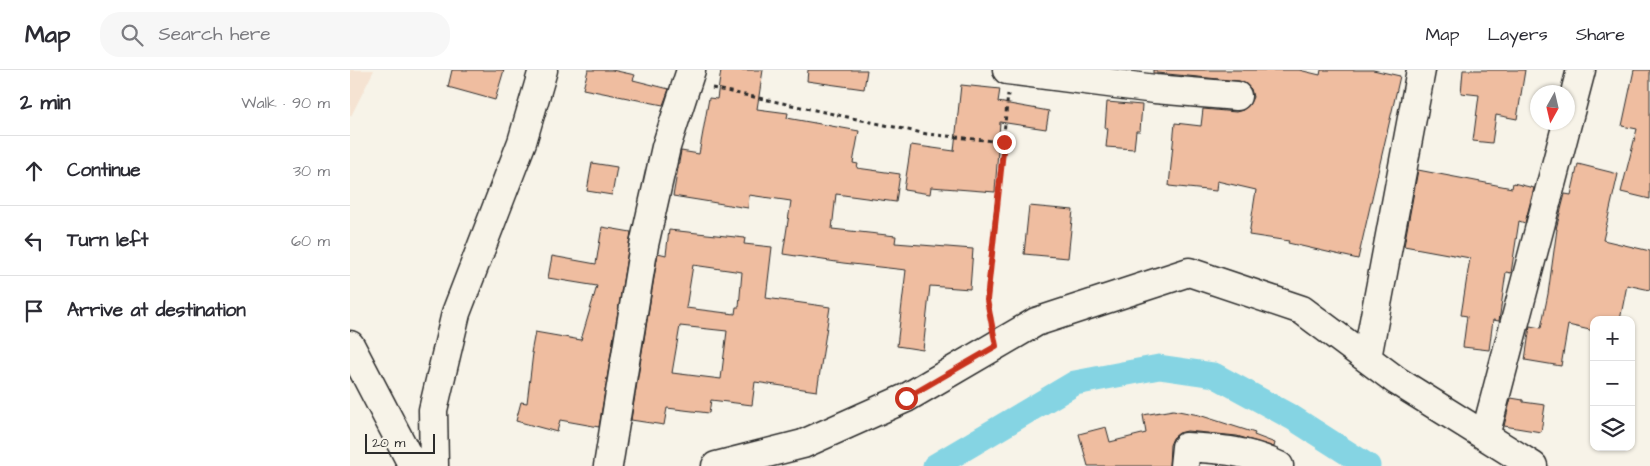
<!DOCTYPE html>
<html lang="en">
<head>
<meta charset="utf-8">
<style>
	body { margin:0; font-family:"Architects Daughter",sans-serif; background:#f7f7f7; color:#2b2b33 }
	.controls { position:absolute; right:15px; bottom:15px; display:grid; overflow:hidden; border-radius:10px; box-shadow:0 1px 4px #0004 }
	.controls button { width:45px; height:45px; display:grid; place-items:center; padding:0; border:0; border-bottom:1px solid #e1e1e2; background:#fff; color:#2b2b33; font:25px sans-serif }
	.compass { position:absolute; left:1180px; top:15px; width:45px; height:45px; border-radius:50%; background:#fff; box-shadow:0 1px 4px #0004; rotate:188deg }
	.scale { position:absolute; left:15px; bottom:12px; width:70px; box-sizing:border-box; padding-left:5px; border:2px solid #2b2b2b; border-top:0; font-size:14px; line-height:18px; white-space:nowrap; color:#2b2b2b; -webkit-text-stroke:4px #f7f3e8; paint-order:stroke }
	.stop { position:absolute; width:15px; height:15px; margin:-11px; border:4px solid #c8321e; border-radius:50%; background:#fff }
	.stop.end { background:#c8321e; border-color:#fff; box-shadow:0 1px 5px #0008 }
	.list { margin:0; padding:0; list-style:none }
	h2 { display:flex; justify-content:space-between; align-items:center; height:65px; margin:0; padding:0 20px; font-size:21px }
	h2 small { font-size:16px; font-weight:400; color:#7c7c81 }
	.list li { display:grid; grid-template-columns:32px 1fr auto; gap:15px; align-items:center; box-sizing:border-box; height:70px; padding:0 20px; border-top:1px solid #e1e1e2 }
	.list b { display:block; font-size:19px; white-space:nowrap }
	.list em { font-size:16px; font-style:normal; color:#7c7c81 }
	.icon { flex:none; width:28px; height:28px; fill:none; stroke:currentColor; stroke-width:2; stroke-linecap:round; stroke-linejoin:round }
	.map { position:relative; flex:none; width:1300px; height:396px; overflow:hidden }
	header { display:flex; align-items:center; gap:30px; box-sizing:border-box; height:70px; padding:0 25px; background:#fff; border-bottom:1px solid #e1e1e2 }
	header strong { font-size:24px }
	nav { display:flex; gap:28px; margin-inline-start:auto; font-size:18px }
	.search { width:350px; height:45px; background:#f7f7f7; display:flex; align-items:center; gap:12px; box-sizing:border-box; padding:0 18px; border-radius:20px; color:#7c7c81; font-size:19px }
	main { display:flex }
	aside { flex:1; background:#fff }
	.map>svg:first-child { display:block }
	.built { fill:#f5e3d2 }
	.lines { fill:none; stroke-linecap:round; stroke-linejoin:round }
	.canal { stroke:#85d4e3; stroke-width:25 }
	.building { fill:#efbda0; stroke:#2b2b2b; fill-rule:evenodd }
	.minor-casing { stroke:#2b2b2b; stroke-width:31 }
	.path { stroke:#2b2b2b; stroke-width:3; stroke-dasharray:4 4; stroke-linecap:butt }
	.minor { stroke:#f7f3e8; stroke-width:28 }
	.route { stroke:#c8321e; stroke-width:6 }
</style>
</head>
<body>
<header>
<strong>Map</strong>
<div class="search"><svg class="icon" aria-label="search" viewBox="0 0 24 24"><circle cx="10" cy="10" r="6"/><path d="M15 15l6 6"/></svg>Search here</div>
<nav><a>Map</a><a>Layers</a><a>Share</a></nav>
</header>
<main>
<aside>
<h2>2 min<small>Walk · 90 m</small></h2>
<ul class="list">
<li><svg class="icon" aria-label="ahead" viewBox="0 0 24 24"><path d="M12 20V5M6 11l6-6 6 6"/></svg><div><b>Continue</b></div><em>30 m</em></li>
<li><svg class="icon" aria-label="left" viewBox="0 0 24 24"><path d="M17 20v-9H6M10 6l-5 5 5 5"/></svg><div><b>Turn left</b></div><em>60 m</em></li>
<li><svg class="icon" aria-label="arrive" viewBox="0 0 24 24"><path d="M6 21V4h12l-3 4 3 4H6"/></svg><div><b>Arrive at destination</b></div></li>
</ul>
</aside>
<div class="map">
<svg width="1300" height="396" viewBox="0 0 1300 396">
	<rect width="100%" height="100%" fill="#f7f3e8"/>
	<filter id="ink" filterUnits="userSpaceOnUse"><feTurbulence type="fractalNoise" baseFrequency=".02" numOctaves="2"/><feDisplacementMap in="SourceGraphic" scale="10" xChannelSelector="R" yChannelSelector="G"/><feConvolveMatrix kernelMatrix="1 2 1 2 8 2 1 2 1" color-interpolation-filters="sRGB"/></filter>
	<g filter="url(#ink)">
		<path class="built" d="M0 0H24L1 46H0Z"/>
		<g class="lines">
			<path class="canal" d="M585 396 725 313 809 297 864 305 943 348 1018 396"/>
		</g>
		<path class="building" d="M102 0H154L145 30 98 17Z
			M238 0H262L285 5 283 10 319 19 313 35 233 19Z
			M371 0H413L407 39 438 43 437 48 509 61 503 93 508 94 507 98 550 104 546 132 486 124 482 159 546 166 545 173 623 179 620 219 580 216 573 280 547 276 556 200 493 193 433 184 441 131 399 125 398 138 323 126 331 81 349 84 359 28 367 29Z
			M458 0H517L514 19 457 11Z
			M803 0H949L970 5 971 0H1023L1050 6 1008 189 938 173 939 171 899 165 906 120 867 111 866 121 819 116 825 53 851 56 853 39 886 42 893 40 899 35 903 27 901 19 896 14 889 11 807 3H803Z
			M1113 0H1175L1167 49 1146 45 1142 73 1123 71 1129 25 1111 23Z
			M1284 0H1300V129L1271 122 1287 59 1272 56Z
			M611 15 650 19 648 32 699 41 696 59 650 52 645 122 581 117 580 124 554 120 561 75 604 81Z
			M757 32 792 35 790 61H786L784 79 756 77 758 58H755Z
			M242 93 267 97 262 125 237 121Z
			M1228 94 1268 104 1253 170 1300 181V220L1277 215 1270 250H1244V261L1218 255 1211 296 1175 290 1180 256 1191 258 1198 224 1207 159H1206L1215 124 1221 125Z
			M1068 100 1162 118 1163 113 1184 118 1175 153 1169 151 1161 203 1156 202 1149 251 1143 250 1139 280 1113 277 1117 246 1111 245 1120 188 1054 176Z
			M679 136 723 140 718 188 674 184Z
			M252 157 281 162 249 357 210 350 207 362 166 351 171 332 177 333 183 283H181L185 262 231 270 247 216 198 208 202 186 246 194Z
			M319 160 395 168 394 174 422 177 416 228 480 237 467 321 405 312 402 335 361 330 359 343 317 338 314 355 281 350 308 183 316 185ZM343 195 392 202 389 237H386L385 244 336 238ZM330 256 377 261 371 309 322 303Z
			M1161 328 1173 330V332L1195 335 1191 362 1154 356Z
			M823 340 849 345 905 363 904 365 925 373 924 377 887 366 837 361 829 363 823 368 820 375 819 396H738L729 364 756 357 760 372 796 363 793 345Z"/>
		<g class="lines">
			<g class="minor-casing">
				<path id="minor" d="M657 0 805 19 887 26
					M0 275 63 396
					M1017 288 1071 0
					M1135 366 1231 0
					M84 396 83 340 106 243 172 72 193 0
					M258 396 294 175 316 77 341 0
					M366 396 453 374 556 328 686 252 839 202 952 240 1047 311 1183 396
					M834 396 836 377C869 379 899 381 929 396"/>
			</g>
			<path class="path" d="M362 18 577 64 653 72
				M641 249 637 230 658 24"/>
			<use href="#minor" class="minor"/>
		</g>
	</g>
	<g class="lines" filter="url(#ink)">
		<path class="route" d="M556 328 646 276 637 230 654 72"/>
	</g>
</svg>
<div class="controls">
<button>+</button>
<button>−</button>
<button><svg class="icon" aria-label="layers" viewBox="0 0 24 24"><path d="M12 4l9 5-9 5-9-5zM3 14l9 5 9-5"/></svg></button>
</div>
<svg class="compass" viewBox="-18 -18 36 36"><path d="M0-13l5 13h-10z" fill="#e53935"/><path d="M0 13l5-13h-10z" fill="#7c7c81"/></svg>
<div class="scale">20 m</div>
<div class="stop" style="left:556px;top:328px"></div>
<div class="stop end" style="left:654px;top:72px"></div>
</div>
</main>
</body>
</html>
